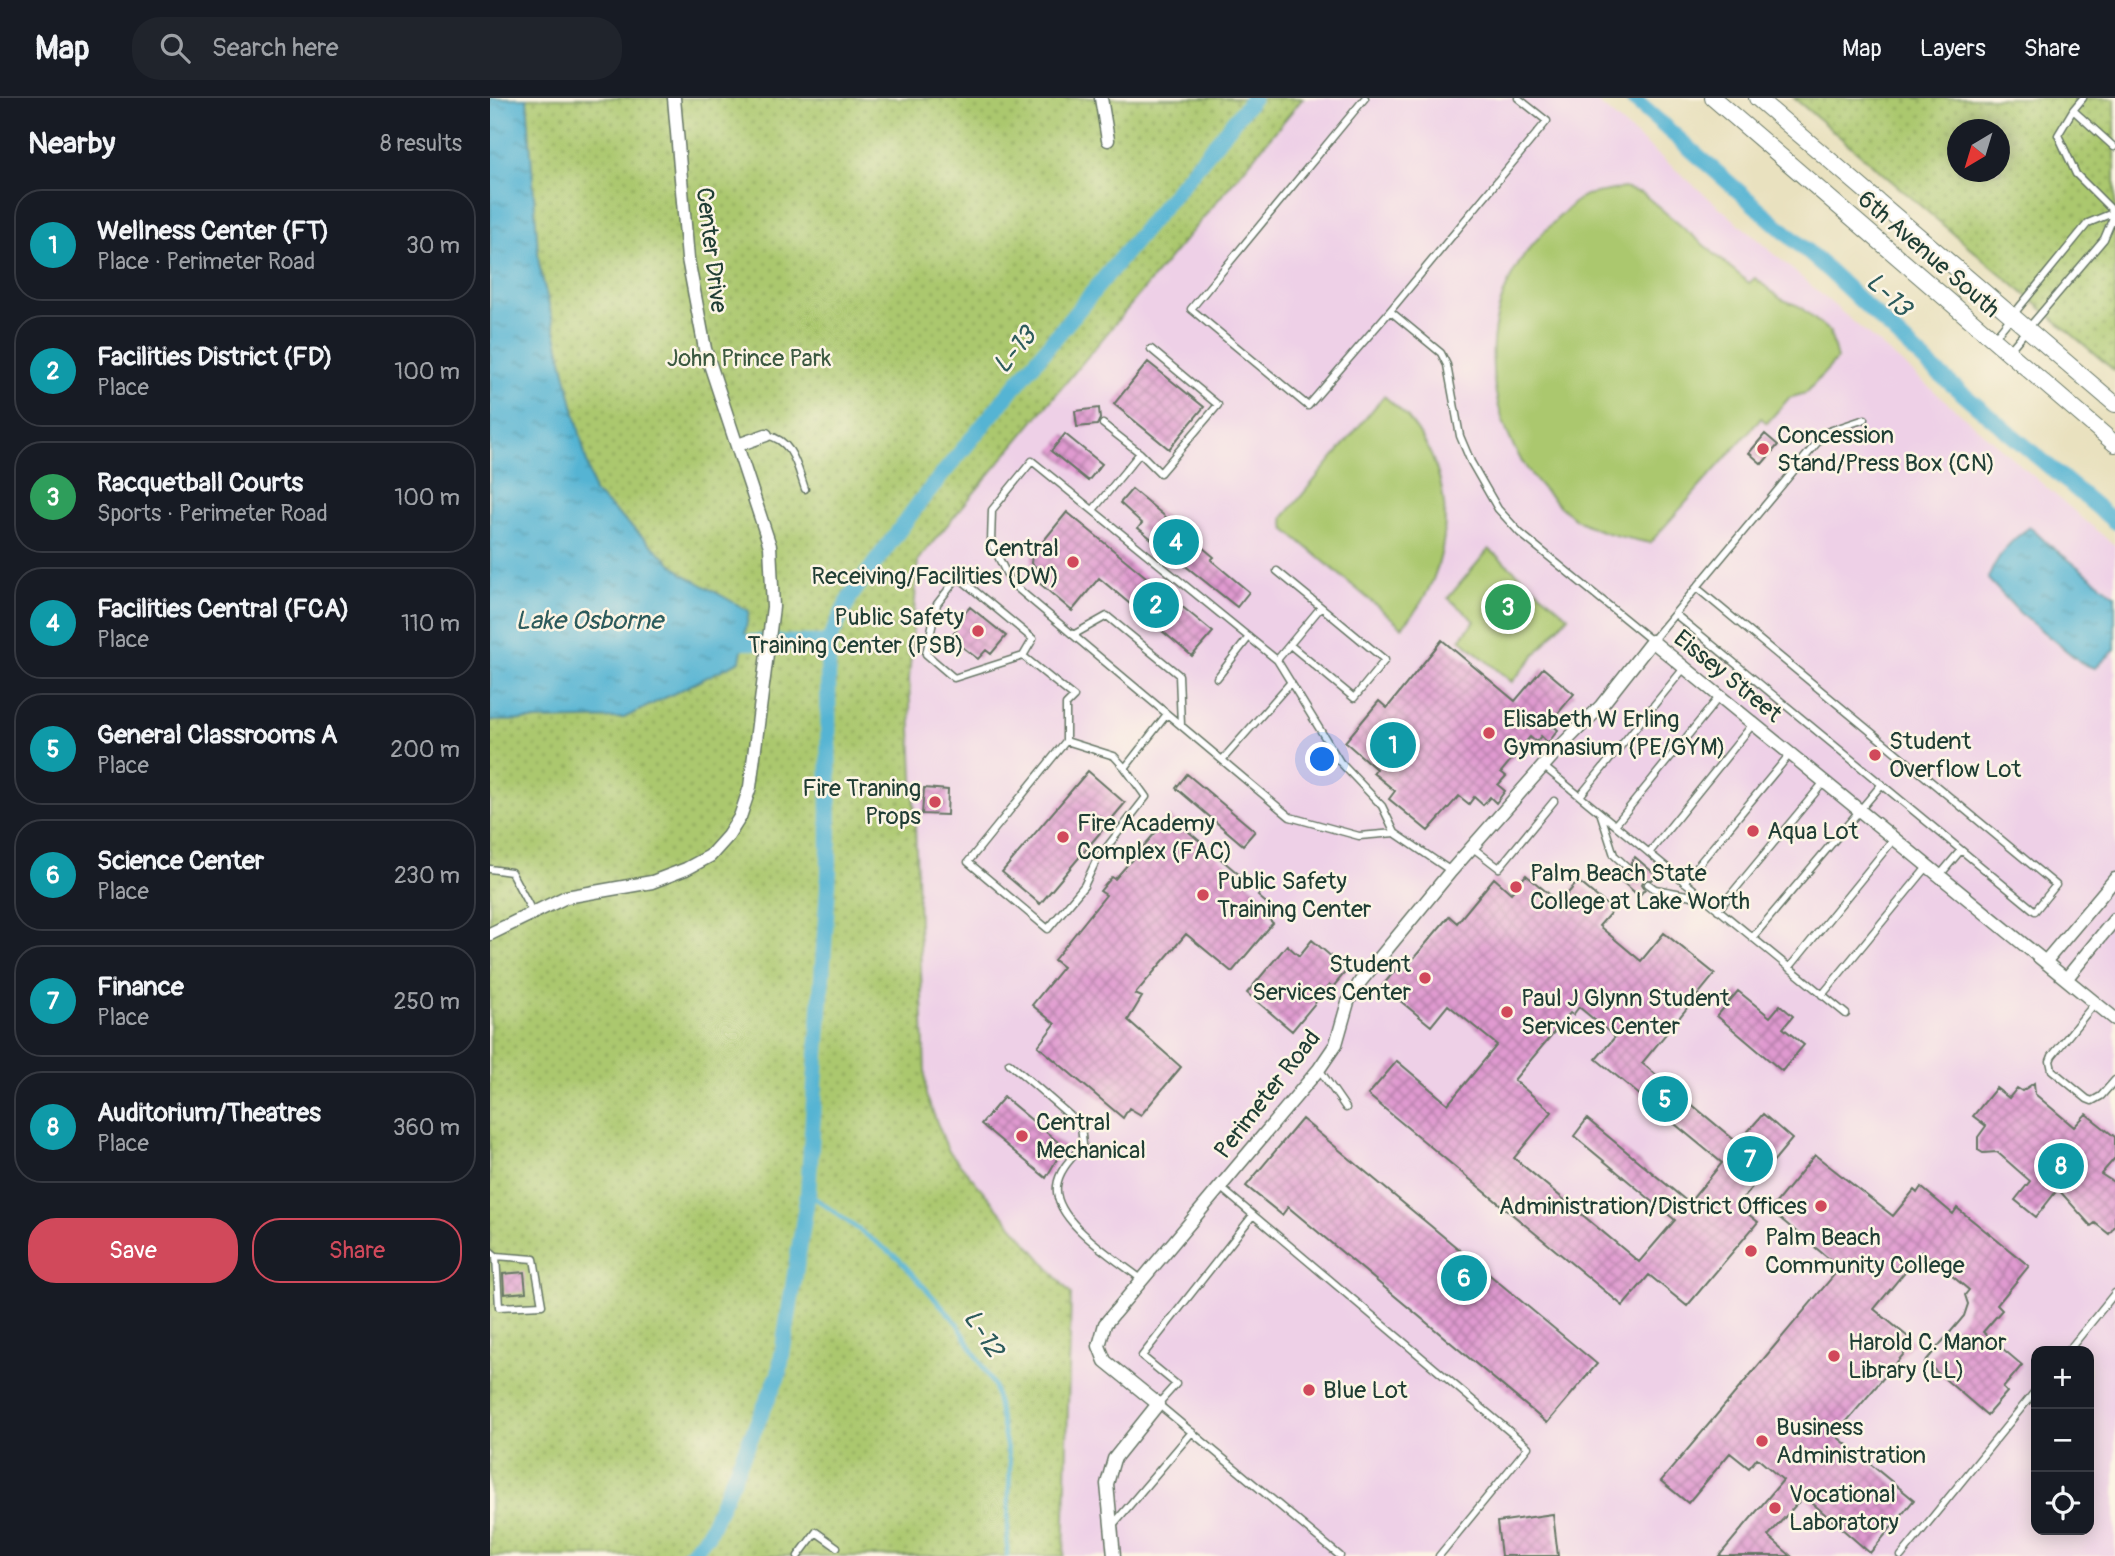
<!DOCTYPE html>
<html lang="en">
<head>
<meta charset="utf-8">
<style>
	body { margin:0; font-family:Pangolin,sans-serif; background:#20242c; color:#f1f3f6 }
	.controls { position:absolute; right:21px; bottom:21px; display:grid; overflow:hidden; border-radius:14px; box-shadow:0 4px 18px #0003 }
	.controls button { width:63px; height:63px; display:grid; place-items:center; padding:0; border:0; border-bottom:2px solid #363941; background:#171b24; color:#f1f3f6; font:35px sans-serif }
	.compass { position:absolute; left:1457px; top:21px; width:63px; height:63px; border-radius:50%; background:#171b24; box-shadow:0 4px 18px #0003; rotate:218deg }
	.you { position:absolute; left:833px; top:662px; width:24px; height:24px; margin:-18px; border:5px solid #fff; border-radius:50%; background:#1a73e8; box-shadow:0 0 0 10px #1a73e833 }
	.badge { display:grid; place-items:center; width:46px; height:46px; border-radius:50%; background:#d1495b; color:#fff; font-size:23px; font-weight:700 }
	.pin { position:absolute; translate:-50% -50%; border:4px solid #fff; box-shadow:0 2px 7px #0006 }
	.list { margin:0; padding:0; list-style:none }
	h2 { display:flex; justify-content:space-between; align-items:center; height:91px; margin:0; padding:0 28px; font-size:30px }
	h2 small { font-size:23px; font-weight:400; color:#9ea1a6 }
	.list li { display:grid; grid-template-columns:46px 1fr auto; gap:21px; align-items:center; box-sizing:border-box; height:112px; margin:0 14px 14px; padding:0 14px; border:2px solid #363941; border-radius:28px }
	.list b { display:block; font-size:26px; white-space:nowrap }
	.list p { margin:0; font-size:23px; white-space:nowrap; color:#9ea1a6 }
	.list em { font-size:23px; font-style:normal; color:#9ea1a6 }
	.actions { display:flex; gap:14px; padding:21px 28px }
	.actions a { flex:1; padding:16px 0; border:2px solid #d1495b; border-radius:28px; text-align:center; font-size:24px; color:#d1495b }
	.actions .main { background:#d1495b; color:#fff }
	.icon { flex:none; width:38px; height:38px; fill:none; stroke:currentColor; stroke-width:2; stroke-linecap:round; stroke-linejoin:round }
	.map { position:relative; flex:none; width:1625px; height:1458px; overflow:hidden }
	header { display:flex; align-items:center; gap:42px; box-sizing:border-box; height:98px; padding:0 35px; background:#171b24; border-bottom:2px solid #363941 }
	header strong { font-size:33px }
	nav { display:flex; gap:38px; margin-inline-start:auto; font-size:24px }
	.search { width:490px; height:63px; background:#20242c; display:flex; align-items:center; gap:18px; box-sizing:border-box; padding:0 24px; border-radius:28px; color:#9ea1a6; font-size:26px }
	main { display:flex }
	aside { flex:1; background:#171b24 }
	.map>svg:first-child { display:block }
	.built { fill:#eed0e7; fill-rule:evenodd }
	.green { fill:#abc86e; stroke:#658251; stroke-width:2 }
	.park { fill:url(#park-dots); stroke:#658251; stroke-width:2; fill-rule:evenodd }
	.water { fill:url(#water-ripples); stroke:#3a7884; stroke-width:2 }
	.lines { fill:none; stroke-linecap:round; stroke-linejoin:round }
	.stream { stroke:#54b4d3; stroke-width:4.5 }
	.canal { stroke:#54b4d3; stroke-width:16 }
	.building { fill:url(#building-cross-hatch); fill-rule:evenodd }
	.service-casing { stroke:#667665; stroke-width:9 }
	.minor-casing { stroke:#667665; stroke-width:15 }
	.tertiary-casing { stroke:#667665; stroke-width:18 }
	.service { stroke:#fff; stroke-width:6 }
	.minor { stroke:#fff; stroke-width:12 }
	.tertiary { stroke:#fff; stroke-width:16 }
	.poi-dot { fill:#d1495b; stroke:#fcf5e5; stroke-width:2.5 }
	.labels { text-anchor:middle; stroke-width:5; stroke-linejoin:round; paint-order:stroke }
	.street-label { font-size:24px; fill:#1f3d34; stroke:#fcf5e5 }
	.park-label { font-size:24px; fill:#3b5940; stroke:#fcf5e5 }
	.poi-label { font-size:24px; fill:#1f3d34; stroke:#fcf5e5; text-anchor:start }
	.water-label { font-size:26px; font-style:italic; fill:#2c5b5c; stroke:#fcf5e5 }
</style>
</head>
<body>
<header>
<strong>Map</strong>
<div class="search"><svg class="icon" aria-label="search" viewBox="0 0 24 24"><circle cx="10" cy="10" r="6"/><path d="M15 15l6 6"/></svg>Search here</div>
<nav><a>Map</a><a>Layers</a><a>Share</a></nav>
</header>
<main>
<aside>
<h2>Nearby<small>8 results</small></h2>
<ul class="list">
<li><span class="badge" style="background:#0f9aa8">1</span><div><b>Wellness Center (FT)</b><p>Place · Perimeter Road</p></div><em>30 m</em></li>
<li><span class="badge" style="background:#0f9aa8">2</span><div><b>Facilities District (FD)</b><p>Place</p></div><em>100 m</em></li>
<li><span class="badge" style="background:#2e9e5b">3</span><div><b>Racquetball Courts</b><p>Sports · Perimeter Road</p></div><em>100 m</em></li>
<li><span class="badge" style="background:#0f9aa8">4</span><div><b>Facilities Central (FCA)</b><p>Place</p></div><em>110 m</em></li>
<li><span class="badge" style="background:#0f9aa8">5</span><div><b>General Classrooms A</b><p>Place</p></div><em>200 m</em></li>
<li><span class="badge" style="background:#0f9aa8">6</span><div><b>Science Center</b><p>Place</p></div><em>230 m</em></li>
<li><span class="badge" style="background:#0f9aa8">7</span><div><b>Finance</b><p>Place</p></div><em>250 m</em></li>
<li><span class="badge" style="background:#0f9aa8">8</span><div><b>Auditorium/Theatres</b><p>Place</p></div><em>360 m</em></li>
</ul>
<div class="actions"><a class="main">Save</a><a>Share</a></div>
</aside>
<div class="map">
<svg width="1625" height="1458" viewBox="0 0 1625 1458">
	<defs>
		<pattern id="park-dots" width="8" height="8" patternUnits="userSpaceOnUse" patternTransform="scale(1.75)"><rect width="8" height="8" fill="#abc86e"/><path d="M2 2h.1M6 6h.1" fill="none" stroke="#8ba45b" stroke-width="1.8" stroke-linecap="round"/></pattern>
		<pattern id="water-ripples" width="26" height="14" patternUnits="userSpaceOnUse" patternTransform="scale(1.75)"><rect width="26" height="14" fill="#54b4d3"/><path d="M2 4q2-2 4 0t4 0M15 11q2-2 4 0t4 0" fill="none" stroke="#4594ac"/></pattern>
		<pattern id="building-cross-hatch" width="8" height="8" patternUnits="userSpaceOnUse" patternTransform="scale(1.75)"><rect width="8" height="8" fill="#e09ad0"/><path d="M0 0l8 8M0 8l8-8" fill="none" stroke="#b57faa"/></pattern>
	</defs>
	<rect width="100%" height="100%" fill="#fcf5e5"/>
	<filter id="ink" filterUnits="userSpaceOnUse"><feTurbulence type="fractalNoise" baseFrequency=".0143" numOctaves="2"/><feDisplacementMap in="SourceGraphic" scale="14" xChannelSelector="R" yChannelSelector="G"/><feConvolveMatrix kernelMatrix="1 2 1 2 8 2 1 2 1" color-interpolation-filters="sRGB"/></filter>
	<filter id="wash" filterUnits="userSpaceOnUse"><feTurbulence type="fractalNoise" baseFrequency=".00686" numOctaves="4" result="noise"/><feDisplacementMap in="SourceGraphic" scale="28" xChannelSelector="R" yChannelSelector="G"/><feGaussianBlur stdDeviation="1.57" result="paint"/><feColorMatrix in="noise" values="0 0 0 0 0 0 0 0 0 0 0 0 0 0 0 0 0 1.4 0 .05"/><feComposite in="paint" operator="in"/></filter>
	<g filter="url(#wash)">
		<rect width="100%" height="100%" fill="#e9e1bf"/>
		<path class="built" d="M813 0H1102L1625 448V1458H574L581 1196 458 1052 436 997 419 581 428 462ZM1546 1253H1599V1432H1546Z"/>
		<path class="green" d="M1134 90 1152 95 1259 185 1265 180 1291 201 1309 208 1340 234 1347 261 1316 295 1299 300 1277 325 1271 320 1160 445C1137 440 1114 436 1093 425 1077 417 1065 404 1053 391 1004 337 988 256 1017 188 1032 152 1059 128 1087 102L1096 97Z
			M894 298C902 305 911 312 918 320 969 382 967 471 912 529L795 431 793 420Z
			M999 451 1078 518 1022 584 970 541 985 523 958 500Z"/>
		<path class="park" d="M0 0H813L428 462 419 581 436 997 458 1052 581 1196 574 1458H0Z
			M1304 0H1625V273ZM1468 32H1510V74H1468Z"/>
		<path class="water" d="M0 0H37L49 166 104 394 193 476 259 513 250 563 134 620 0 623Z
			M1540 429 1558 446 1625 497V552L1605 570 1593 566 1530 515 1498 481C1507 458 1519 443 1540 429Z"/>
		<g class="lines">
			<path class="stream" d="M318 1095 408 1160 467 1225 504 1288 520 1367 517 1458"/>
			<path class="canal" d="M1142 0 1335 169 1441 269 1625 424
				M253 544 338 545
				M198 1458 218 1436 289 1276 318 1095 339 773 338 545 360 499 432 401 763 0"/>
		</g>
		<g id="blocks">
			<path class="building" d="M658 264 714 309 679 351 624 306Z
				M609 310 610 321 607 327 587 329 585 313Z
				M575 336 612 366 598 383 561 353Z
				M1275 336 1288 347 1272 366 1259 355Z
				M642 391 724 459 721 462 759 494 747 509 648 430 652 425 630 405Z
				M577 414 723 534 702 558 609 480 582 513 540 477 546 469 541 465 542 457Z
				M480 509 516 538 501 556 496 552 488 561 471 548 467 553 456 544 469 528 466 525Z
				M952 542 1025 603 1053 570 1084 596 1060 625 1068 632 1058 645 1051 638 1046 644 1040 639 1011 674 1016 678 1008 687 1015 693 1006 705 1000 699 993 707 984 699 979 706 969 698 938 733 899 701 905 693 883 675 886 671 855 644 889 603 897 610Z
				M598 673 635 705 550 806 512 774Z
				M697 676 765 733 753 747 686 690Z
				M434 690 458 692 457 717 432 716Z
				M680 718 771 795 768 798 782 810 776 819 783 825 742 874 696 836 645 896 652 899 638 922 691 969 651 1017 639 1010 633 1020 548 948 565 926 542 907 573 869 564 862 616 797 610 793 622 779 625 781Z
				M1145 759 1166 777 1162 782H1154L1152 786 1155 791 1149 798 1128 780 1133 773 1138 775 1142 772 1141 765Z
				M1036 777 1070 805 1088 783 1123 812 1109 828 1151 863 1174 835 1225 876 1152 965 1248 1045 1273 1016 1302 1041 1247 1107 1268 1124 1197 1208 1159 1177 1133 1208 878 997 907 963 958 1006 1007 947 958 907 941 928 892 888 908 869 913 873 959 818 967 825 1004 780 1021 795ZM1089 909 1125 939 1106 961 1232 1065 1199 1105 1097 1021 1084 1038 1185 1122 1149 1164 1024 1060 1062 1014 1024 982 1080 915 1083 917Z
				M822 842 857 872 843 889 840 887 802 933 757 895 797 847 809 858Z
				M1248 893 1280 919 1290 907 1303 918 1293 930 1314 947 1292 973 1227 918Z
				M1544 985 1545 996 1584 1029 1596 1016 1625 1039V1060L1611 1076 1625 1085V1128L1619 1136 1605 1125 1601 1128 1568 1091 1546 1119 1525 1102 1540 1083 1507 1054 1493 1055 1488 1052V1039L1496 1028 1483 1018 1506 990 1519 1000 1527 990 1532 993Z
				M514 999 574 1049 556 1080 491 1026Z
				M812 1021 1107 1266 1057 1325 798 1109 792 1117 756 1088Z
				M1325 1057 1403 1118 1424 1092 1427 1095 1431 1089 1463 1116 1467 1110 1539 1168 1507 1207 1512 1212 1493 1234 1532 1267 1513 1290 1517 1294 1497 1317 1435 1264 1474 1218 1478 1206 1475 1197 1479 1192 1432 1153 1384 1211 1424 1244 1345 1337 1424 1402 1380 1455 1314 1398 1278 1438 1301 1458H1229L1293 1382 1267 1360 1259 1370 1240 1355 1198 1405 1171 1383 1350 1170 1280 1112Z
				M34 1174 36 1194 14 1196 13 1176Z
				M1063 1416 1068 1458H1011L1007 1424Z"/>
		</g>
	</g>
	<g filter="url(#ink)">
		<use href="#blocks" fill-opacity="0" stroke="#667665" stroke-width="2"/>
		<g class="lines">
			<g class="service-casing">
				<path id="service" d="M875 0 701 211 818 308 900 213 1057 23 1028 0
					M1593 0 1583 12 1624 49
					M1583 12 1568 37 1586 76 1625 115
					M900 213 951 255 957 267 970 338 981 364 1008 411 1030 435 1162 543 1336 334 1375 321
					M1505 239 1598 125 1625 114
					M1518 254 1614 141 1625 115
					M276 337C303 342 307 368 315 391
					M650 355 670 375 728 307 661 251
					M603 412 650 355 613 326
					M787 473 831 509 787 562 850 664 892 708 905 735 961 773
					M1185 516 1545 813 1566 787 1207 490
					M583 537 617 518 689 577 691 627
					M800 547 864 600 895 562 831 509
					M533 558 543 541 468 479 447 506 436 556 464 580 533 558 584 599 576 607V643
					M727 580 759 539
					M801 584 732 662 800 719 869 738 905 735
					M732 662 521 485 501 444 502 412 542 363 787 562
					M1053 668 1356 916
					M635 670 624 658 576 643 478 764 558 831 594 788 606 763 656 699 635 670 677 616
					M1090 698 1195 569
					M1111 717 1124 757 1137 769
					M1125 727 1230 598
					M983 750 1009 770 1064 703
					M1159 755 1263 626
					M0 771 21 774 43 815
					M1450 777 1471 752
					M1194 784 1300 656
					M1158 786 1165 791 1213 800
					M1228 812 1334 684
					M1262 840 1392 686
					M1299 870 1404 741
					M1332 897 1438 768
					M1605 905 1562 958 1560 963 1562 972 1597 1001 1602 1003 1611 998 1625 982
					M519 965 591 1027 593 1047C583 1059 569 1071 567 1088 563 1123 626 1161 651 1181
					M829 971 856 1010
					M730 1089 1038 1349 949 1458
					M763 1117 652 1258 686 1286 668 1306 850 1458
					M0 1153 6 1158 44 1161 52 1207 9 1209 6 1158
					M1578 1253 1625 1195
					M621 1429 702 1334
					M308 1458 326 1434 347 1449
					M1411 1458 1546 1292"/>
			</g>
			<g class="minor-casing">
				<path id="minor" d="M611 0 618 42
					M248 347 276 337
					M0 836 76 799 162 784 196 771 220 758 238 738 250 719 260 689 283 509 280 448 215 251 198 161 184 0
					M1555 864 1625 781
					M1576 881 1625 821
					M624 1458 617 1386 624 1361 668 1306 615 1263 609 1248 615 1226 829 971 846 946 858 904 870 884 961 773 1070 649 1111 608 1162 543 1625 921"/>
			</g>
			<g class="tertiary-casing">
				<path id="tertiary" d="M1223 0 1625 346
					M1267 0 1625 306"/>
			</g>
			<use href="#service" class="service"/>
			<use href="#minor" class="minor"/>
			<use href="#tertiary" class="tertiary"/>
		</g>
	</g>
	<g class="poi-dot">
		<circle cx="1273" cy="351" r="7"/>
		<circle cx="583" cy="464" r="7"/>
		<circle cx="488" cy="533" r="7"/>
		<circle cx="999" cy="635" r="7"/>
		<circle cx="1385" cy="657" r="7"/>
		<circle cx="445" cy="704" r="7"/>
		<circle cx="1263" cy="733" r="7"/>
		<circle cx="573" cy="739" r="7"/>
		<circle cx="1026" cy="789" r="7"/>
		<circle cx="713" cy="797" r="7"/>
		<circle cx="935" cy="880" r="7"/>
		<circle cx="1017" cy="914" r="7"/>
		<circle cx="532" cy="1038" r="7"/>
		<circle cx="1331" cy="1108" r="7"/>
		<circle cx="1261" cy="1153" r="7"/>
		<circle cx="1344" cy="1258" r="7"/>
		<circle cx="819" cy="1292" r="7"/>
		<circle cx="1272" cy="1343" r="7"/>
		<circle cx="1285" cy="1410" r="7"/>
	</g>
	<g class="labels">
		<g class="street-label">
			<text transform="translate(222 152) rotate(83)" y="8">Center Drive</text>
			<text transform="translate(1439 156) rotate(41)" y="8">6th Avenue South</text>
			<text transform="translate(1238 578) rotate(39)" y="8">Eissey Street</text>
			<text transform="translate(777 996) rotate(-52)" y="8">Perimeter Road</text>
		</g>
		<g class="park-label">
			<text x="259" y="268">John Prince Park</text>
		</g>
		<g class="poi-label">
			<text x="1287" y="345">Concession<tspan x="1287" dy="28">Stand/Press Box (CN)</tspan></text>
			<text x="569" y="458" text-anchor="end">Central<tspan x="569" dy="28">Receiving/Facilities (DW)</tspan></text>
			<text x="474" y="527" text-anchor="end">Public Safety<tspan x="474" dy="28">Training Center (PSB)</tspan></text>
			<text x="1013" y="629">Elisabeth W Erling<tspan x="1013" dy="28">Gymnasium (PE/GYM)</tspan></text>
			<text x="1399" y="651">Student<tspan x="1399" dy="28">Overflow Lot</tspan></text>
			<text x="431" y="698" text-anchor="end">Fire Traning<tspan x="431" dy="28">Props</tspan></text>
			<text x="587" y="733">Fire Academy<tspan x="587" dy="28">Complex (FAC)</tspan></text>
			<text x="1277" y="741">Aqua Lot</text>
			<text x="1040" y="783">Palm Beach State<tspan x="1040" dy="28">College at Lake Worth</tspan></text>
			<text x="727" y="791">Public Safety<tspan x="727" dy="28">Training Center</tspan></text>
			<text x="921" y="874" text-anchor="end">Student<tspan x="921" dy="28">Services Center</tspan></text>
			<text x="1031" y="908">Paul J Glynn Student<tspan x="1031" dy="28">Services Center</tspan></text>
			<text x="546" y="1032">Central<tspan x="546" dy="28">Mechanical</tspan></text>
			<text x="1317" y="1116" text-anchor="end">Administration/District Offices</text>
			<text x="1275" y="1147">Palm Beach<tspan x="1275" dy="28">Community College</tspan></text>
			<text x="1358" y="1252">Harold C. Manor<tspan x="1358" dy="28">Library (LL)</tspan></text>
			<text x="833" y="1300">Blue Lot</text>
			<text x="1286" y="1337">Business<tspan x="1286" dy="28">Administration</tspan></text>
			<text x="1299" y="1404">Vocational<tspan x="1299" dy="28">Laboratory</tspan></text>
		</g>
		<g class="water-label">
			<text transform="translate(1399 196) rotate(43)" y="9">L-13</text>
			<text transform="translate(524 252) rotate(-50)" y="9">L-13</text>
			<text x="99" y="531">Lake Osborne</text>
			<text transform="translate(494 1235) rotate(57)" y="9">L-12</text>
		</g>
	</g>
</svg>
<div class="controls">
<button>+</button>
<button>−</button>
<button><svg class="icon" aria-label="locate" viewBox="0 0 24 24"><circle cx="12" cy="12" r="6"/><path d="M12 2v4M12 18v4M2 12h4M18 12h4"/></svg></button>
</div>
<svg class="compass" viewBox="-18 -18 36 36"><path d="M0-13l5 13h-10z" fill="#e53935"/><path d="M0 13l5-13h-10z" fill="#9ea1a6"/></svg>
<div class="you"></div>
<div class="pin badge" style="left:903px;top:647px;background:#0f9aa8">1</div>
<div class="pin badge" style="left:666px;top:507px;background:#0f9aa8">2</div>
<div class="pin badge" style="left:1018px;top:509px;background:#2e9e5b">3</div>
<div class="pin badge" style="left:686px;top:444px;background:#0f9aa8">4</div>
<div class="pin badge" style="left:1175px;top:1001px;background:#0f9aa8">5</div>
<div class="pin badge" style="left:974px;top:1180px;background:#0f9aa8">6</div>
<div class="pin badge" style="left:1260px;top:1061px;background:#0f9aa8">7</div>
<div class="pin badge" style="left:1571px;top:1068px;background:#0f9aa8">8</div>
</div>
</main>
</body>
</html>
